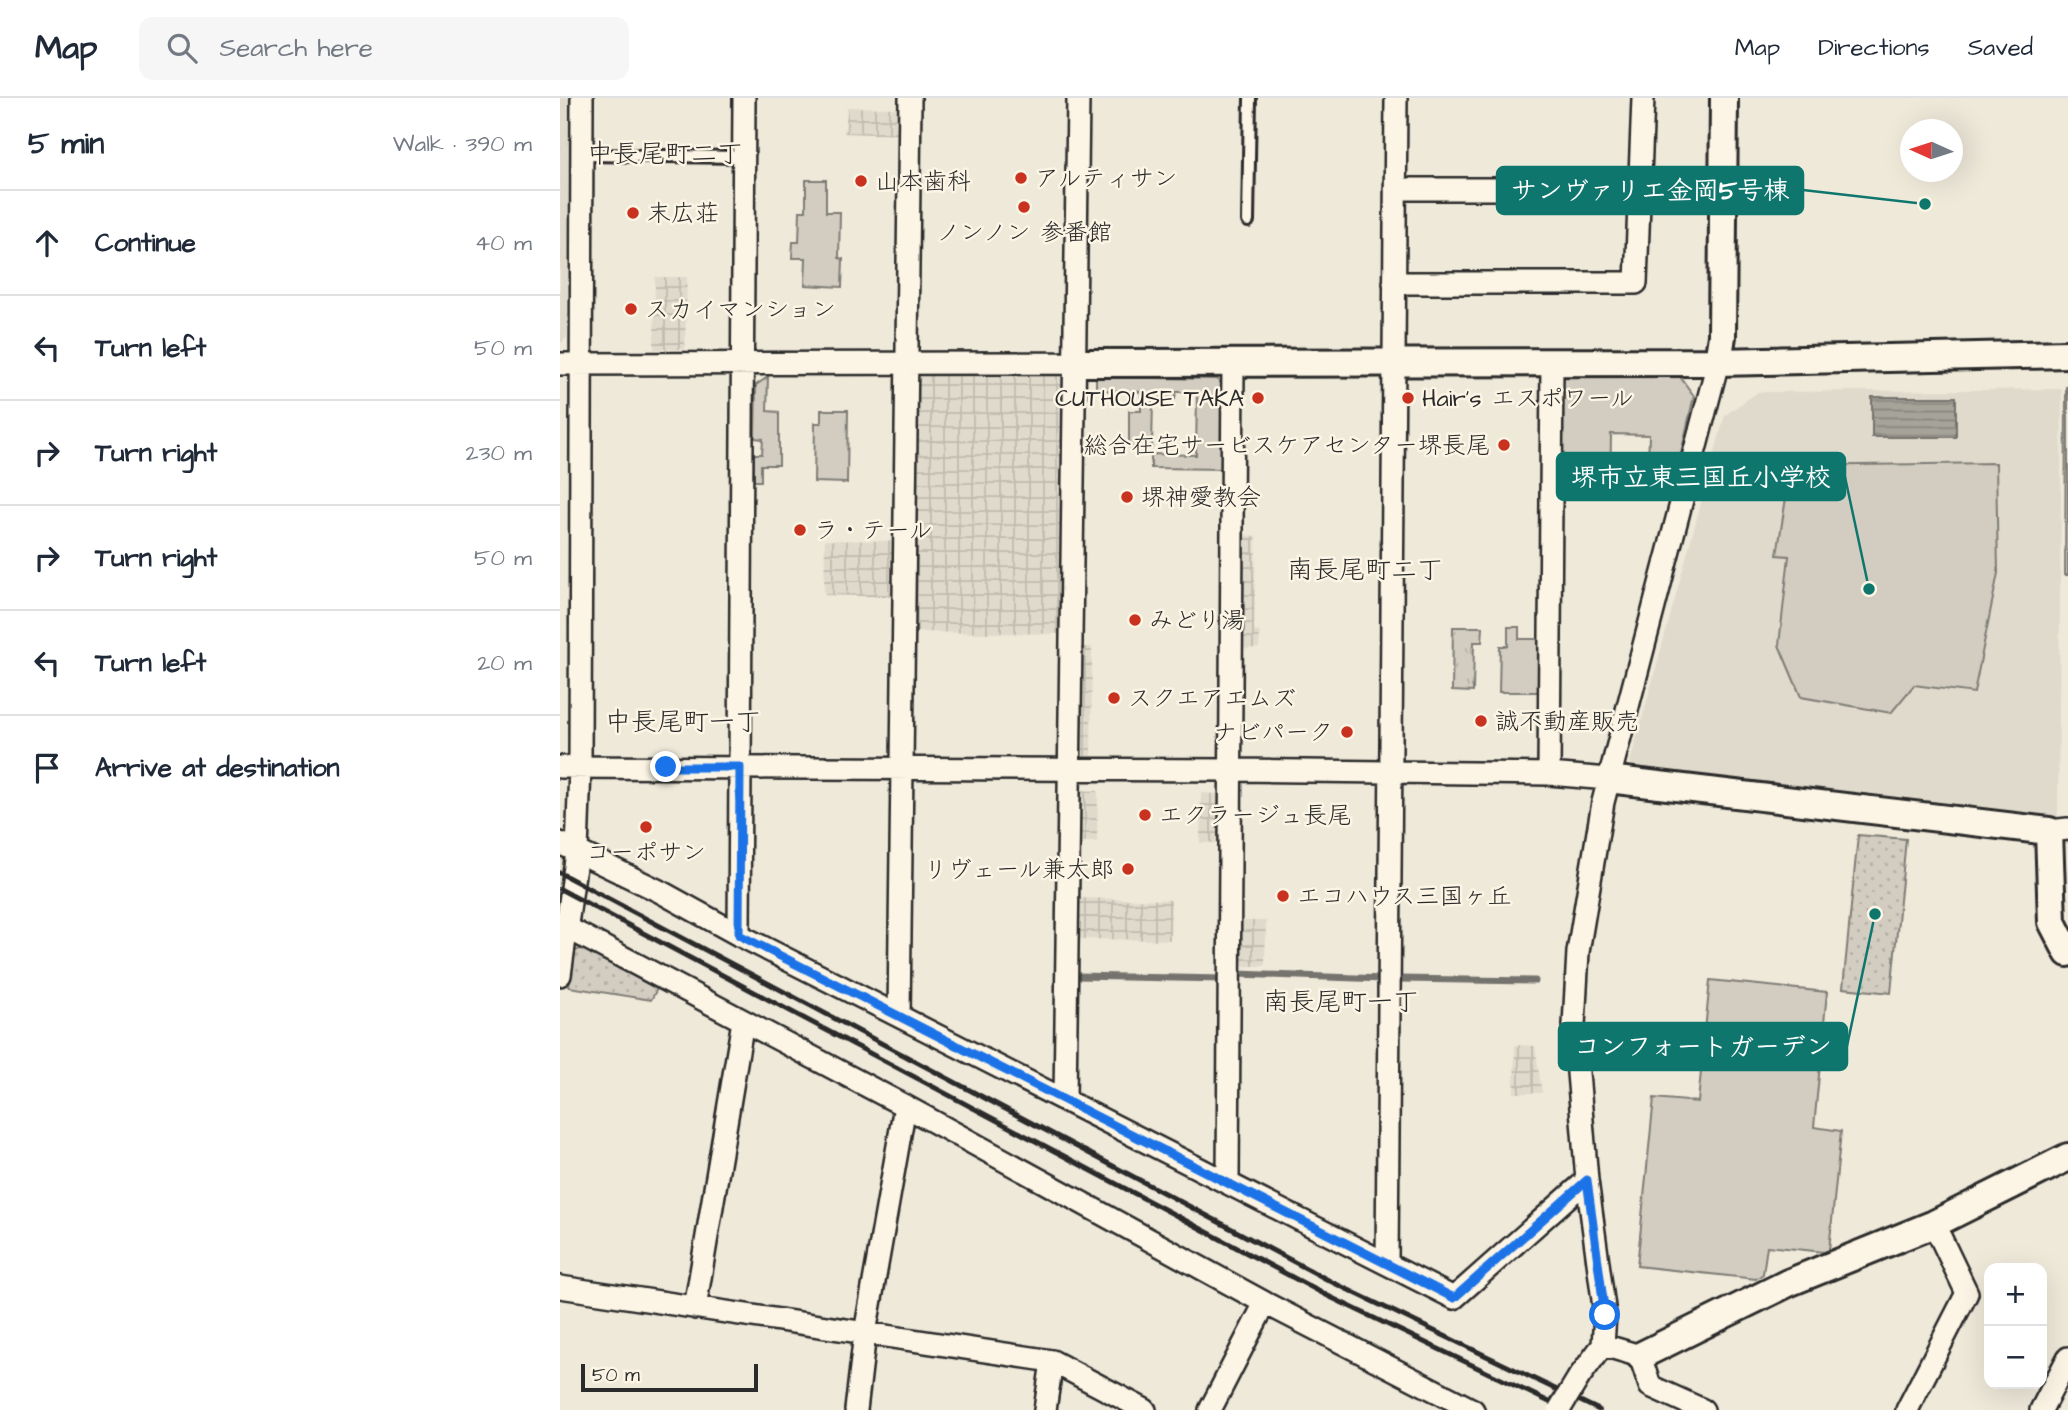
<!DOCTYPE html>
<html lang="en">
<head>
<meta charset="utf-8">
<style>
	body { margin:0; font-family:"Architects Daughter","Klee One",sans-serif; background:#f6f6f7; color:#1f2937 }
	.controls { position:absolute; right:21px; bottom:21px; display:grid; overflow:hidden; border-radius:14px; box-shadow:0 7px 28px #0002 }
	.controls button { width:63px; height:63px; display:grid; place-items:center; padding:0; border:0; border-bottom:2px solid #e0e1e3; background:#fff; color:#1f2937; font:35px sans-serif }
	.compass { position:absolute; left:1340px; top:21px; width:63px; height:63px; border-radius:50%; background:#fff; box-shadow:0 7px 28px #0002; rotate:273deg }
	.scale { position:absolute; left:21px; bottom:18px; width:177px; box-sizing:border-box; padding-left:7px; border:4px solid #2b2b2b; border-top:0; font-size:19px; line-height:24px; white-space:nowrap; color:#2b2b2b; -webkit-text-stroke:5px #fcf5e5; paint-order:stroke }
	.stop { position:absolute; width:21px; height:21px; margin:-16px; border:5px solid #1a73e8; border-radius:50%; background:#fff }
	.stop.end { background:#1a73e8; border-color:#fff; box-shadow:0 2px 7px #0008 }
	.list { margin:0; padding:0; list-style:none }
	h2 { display:flex; justify-content:space-between; align-items:center; height:91px; margin:0; padding:0 28px; font-size:30px }
	h2 small { font-size:23px; font-weight:400; color:#747a83 }
	.list li { display:grid; grid-template-columns:46px 1fr auto; gap:21px; align-items:center; box-sizing:border-box; height:105px; padding:0 28px; border-top:2px solid #e0e1e3 }
	.list b { display:block; font-size:26px; white-space:nowrap }
	.list em { font-size:23px; font-style:normal; color:#747a83 }
	.icon { flex:none; width:38px; height:38px; fill:none; stroke:currentColor; stroke-width:2; stroke-linecap:round; stroke-linejoin:round }
	.map { position:relative; flex:none; width:1508px; height:1312px; overflow:hidden }
	header { display:flex; align-items:center; gap:42px; box-sizing:border-box; height:98px; padding:0 35px; background:#fff; border-bottom:2px solid #e0e1e3 }
	header strong { font-size:33px }
	nav { display:flex; gap:38px; margin-inline-start:auto; font-size:24px }
	.search { width:490px; height:63px; background:#f6f6f7; display:flex; align-items:center; gap:18px; box-sizing:border-box; padding:0 24px; border-radius:14px; color:#747a83; font-size:26px }
	main { display:flex }
	aside { flex:1; background:#fff }
	.map>svg:first-child { display:block }
	.built { fill:#e0dacc }
	.industrial { fill:url(#industrial-grid) }
	.grass { fill:url(#grass-tufts); stroke:#7e7c76; stroke-width:2 }
	.park { fill:url(#park-dots); stroke:#7e7c76; stroke-width:2 }
	.garden { fill:#d2cdc0; stroke:#7e7c76; stroke-width:2 }
	.water { fill:url(#water-rules); stroke:#75736d; stroke-width:2 }
	.lines { fill:none; stroke-linecap:round; stroke-linejoin:round }
	.stream { stroke:#75736d; stroke-width:7 }
	.service-casing { stroke:#2b2b2b; stroke-width:16 }
	.minor-casing { stroke:#2b2b2b; stroke-width:26 }
	.tertiary-casing { stroke:#2b2b2b; stroke-width:32 }
	.service { stroke:#fcf5e5; stroke-width:10 }
	.minor { stroke:#fcf5e5; stroke-width:21 }
	.tertiary { stroke:#fcf5e5; stroke-width:26 }
	.rail { stroke:#2b2b2b; stroke-width:5 }
	.minor-bridge-casing { stroke:#2b2b2b; stroke-width:26; stroke-linecap:butt }
	.minor-bridge { stroke:#fcf5e5; stroke-width:21 }
	.route { stroke:#1a73e8; stroke-width:9 }
	.poi-dot { fill:#c8321e; stroke:#fcf5e5; stroke-width:2.5 }
	.labels { text-anchor:middle; stroke-width:5; stroke-linejoin:round; paint-order:stroke }
	.poi-label { font-size:24px; fill:#2b2b2b; stroke:#fcf5e5; text-anchor:start }
	.neighbourhood-label { font-size:26px; fill:#2b2b2b; stroke:#fcf5e5 }
	.leader { fill:none; stroke:#0f766e; stroke-width:2.5 }
	.callout-dot { fill:#0f766e; stroke:#fcf5e5; stroke-width:2.5 }
	.callout { fill:#0f766e; stroke:#0f766e; stroke-width:2.5 }
	.callout-label { font-size:26px; text-anchor:middle; font-weight:bold; fill:#fff }
</style>
</head>
<body>
<header>
<strong>Map</strong>
<div class="search"><svg class="icon" aria-label="search" viewBox="0 0 24 24"><circle cx="10" cy="10" r="6"/><path d="M15 15l6 6"/></svg>Search here</div>
<nav><a>Map</a><a>Directions</a><a>Saved</a></nav>
</header>
<main>
<aside>
<h2>5 min<small>Walk · 390 m</small></h2>
<ul class="list">
<li><svg class="icon" aria-label="ahead" viewBox="0 0 24 24"><path d="M12 20V5M6 11l6-6 6 6"/></svg><div><b>Continue</b></div><em>40 m</em></li>
<li><svg class="icon" aria-label="left" viewBox="0 0 24 24"><path d="M17 20v-9H6M10 6l-5 5 5 5"/></svg><div><b>Turn left</b></div><em>50 m</em></li>
<li><svg class="icon" aria-label="right" viewBox="0 0 24 24"><path d="M7 20v-9h11M14 6l5 5-5 5"/></svg><div><b>Turn right</b></div><em>230 m</em></li>
<li><svg class="icon" aria-label="right" viewBox="0 0 24 24"><path d="M7 20v-9h11M14 6l5 5-5 5"/></svg><div><b>Turn right</b></div><em>50 m</em></li>
<li><svg class="icon" aria-label="left" viewBox="0 0 24 24"><path d="M17 20v-9H6M10 6l-5 5 5 5"/></svg><div><b>Turn left</b></div><em>20 m</em></li>
<li><svg class="icon" aria-label="arrive" viewBox="0 0 24 24"><path d="M6 21V4h12l-3 4 3 4H6"/></svg><div><b>Arrive at destination</b></div></li>
</ul>
</aside>
<div class="map">
<svg width="1508" height="1312" viewBox="0 0 1508 1312">
	<defs>
		<pattern id="industrial-grid" width="8" height="8" patternUnits="userSpaceOnUse" patternTransform="scale(1.75)"><rect width="8" height="8" fill="#e0dacc"/><path d="M0 4h8M4 0v8" fill="none" stroke="#c0bbaf"/></pattern>
		<pattern id="grass-tufts" width="24" height="20" patternUnits="userSpaceOnUse" patternTransform="scale(1.75)"><rect width="24" height="20" fill="#d2cdc0"/><path d="M3 7l-1-3M5 7V3M7 7l1-3M15 17l-1-3M17 17v-4M19 17l1-3" fill="none" stroke="#b4b0a5"/></pattern>
		<pattern id="park-dots" width="8" height="8" patternUnits="userSpaceOnUse" patternTransform="scale(1.75)"><rect width="8" height="8" fill="#d2cdc0"/><path d="M2 2h.1M6 6h.1" fill="none" stroke="#b4b0a5" stroke-width="1.8" stroke-linecap="round"/></pattern>
		<pattern id="water-rules" width="6" height="5" patternUnits="userSpaceOnUse" patternTransform="scale(1.75)"><rect width="6" height="5" fill="#a6a399"/><path d="M0 2.5h6" fill="none" stroke="#87857d"/></pattern>
	</defs>
	<rect width="100%" height="100%" fill="#efe9da"/>
	<filter id="ink" filterUnits="userSpaceOnUse"><feTurbulence type="fractalNoise" baseFrequency=".0143" numOctaves="2"/><feDisplacementMap in="SourceGraphic" scale="14" xChannelSelector="R" yChannelSelector="G"/><feConvolveMatrix kernelMatrix="1 2 1 2 8 2 1 2 1" color-interpolation-filters="sRGB"/></filter>
	<g filter="url(#ink)">
		<path class="built" d="M0 0H9L7 239 0 246Z
			M1502 291 1498 719 1075 671 1070 665 1165 317 1198 294Z"/>
		<path class="industrial" d="M288 9 339 10V37L284 35Z
			M95 179H127L125 251H94Z
			M362 275 498 276 503 282 501 536 354 534 357 280Z
			M681 437 696 438 694 533 700 534 699 550 680 551Z
			M265 442 334 443 332 499 264 497Z
			M519 549H532L531 658H519Z
			M518 692 538 693 537 744H518Z
			M641 695 661 696 660 745H640Z
			M518 800 611 802 610 842 517 841Z
			M680 823H706L705 868H679Z
			M955 947 975 948 982 995H954Z"/>
		<path class="grass" d="M893 529H923L922 544H914L913 594 892 593Z"/>
		<path class="park" d="M1506 289H1508V477H1505Z
			M1298 737 1346 741 1331 895 1283 890Z
			M22 850 97 891 91 902 9 889 13 854Z"/>
		<path class="garden" d="M246 82H266V114H280L279 160 283 161 282 189 245 187 246 160H232L233 144H239L240 113H246Z
			M1005 276H1118L1134 298 1112 395H1087L1089 337 1051 336 1050 394H1000L999 283Z
			M208 279 207 313 219 314V367H201V383H194V356H202L203 341 195 340 196 287Z
			M536 279 657 281 665 290V371L591 370V356L636 357 637 294H616L615 301H593L592 350 569 349V313H581V294L536 292Z
			M261 312H288L287 385 254 384 255 325H261Z
			M1436 365 1438 475 1414 595 1354 587 1331 615 1241 599 1219 547 1229 458 1217 457 1231 368Z
			M948 529H959V541H982L981 594H939L940 548H948Z
			M1150 882 1267 894 1254 1029 1281 1033 1269 1152 1264 1154 1207 1148 1203 1176 1196 1181 1077 1168 1094 1000 1138 1004Z"/>
		<path class="water" d="M1312 299H1396V339H1312Z"/>
		<g class="lines">
			<path class="stream" d="M677 876 825 881
				M517 878 663 881
				M839 881 975 883"/>
			<g class="service-casing">
				<path id="service" d="M22 57 184 59
					M688 123 690 0"/>
			</g>
			<g class="minor-casing">
				<path id="minor" d="M835 91H1080
					M834 185H1076L1083 0
					M0 266 514 265
					M0 669 671 672 989 676 1048 681
					M989 676 992 264
					M1489 733 1508 731
					M0 745 101 794 179 837 894 1200 1027 1082
					M0 826 345 1008 705 1205 913 1312
					M179 837 184 0
					M0 877 17 754 20 669 22 0
					M339 918 350 0
					M505 1003 518 0
					M668 1085 673 265
					M827 1165 836 0
					M0 1189 492 1263 585 1312
					M135 1210 183 923
					M1043 1247 1080 1258 1090 1288 1143 1312
					M1019 1279 1043 1247 1045 1217 1027 1082 1014 927 1018 854 1043 704 1158 264
					M296 1312 305 1235 345 1008
					M485 1312 492 1263
					M650 1312 705 1205
					M1347 1312 1407 1195 1374 1126
					M1481 1312 1508 1260"/>
			</g>
			<g class="tertiary-casing">
				<path id="tertiary" d="M1158 264 1162 238 1164 0
					M514 265 1158 264 1508 256
					M1048 681 1489 733 1492 824 1508 855
					M1080 1258 1228 1185 1374 1126 1508 1059"/>
			</g>
			<use href="#service" class="service"/>
			<use href="#minor" class="minor"/>
			<use href="#tertiary" class="tertiary"/>
			<path class="rail" d="M0 775 772 1184 1039 1312
				M0 791 766 1197 1006 1312"/>
			<g class="minor-bridge-casing">
				<path id="minor-bridge" d="M999 1312 1019 1279"/>
			</g>
			<use href="#minor-bridge" class="minor-bridge"/>
		</g>
	</g>
	<g class="lines" filter="url(#ink)">
		<path class="route" d="M106 669H180L179 837 894 1200 1027 1082 1045 1217"/>
	</g>
	<g class="poi-dot">
		<circle cx="461" cy="80" r="7"/>
		<circle cx="301" cy="83" r="7"/>
		<circle cx="464" cy="109" r="7"/>
		<circle cx="73" cy="115" r="7"/>
		<circle cx="71" cy="211" r="7"/>
		<circle cx="698" cy="300" r="7"/>
		<circle cx="848" cy="300" r="7"/>
		<circle cx="944" cy="347" r="7"/>
		<circle cx="567" cy="399" r="7"/>
		<circle cx="240" cy="432" r="7"/>
		<circle cx="575" cy="522" r="7"/>
		<circle cx="554" cy="600" r="7"/>
		<circle cx="921" cy="623" r="7"/>
		<circle cx="787" cy="634" r="7"/>
		<circle cx="585" cy="717" r="7"/>
		<circle cx="86" cy="729" r="7"/>
		<circle cx="568" cy="771" r="7"/>
		<circle cx="723" cy="798" r="7"/>
	</g>
	<g class="labels">
		<g class="poi-label">
			<text x="475" y="88">アルティサン</text>
			<text x="315" y="91">山本歯科</text>
			<text x="87" y="123">末広荘</text>
			<text x="464" y="142" text-anchor="middle">ノンノン 参番館</text>
			<text x="85" y="219">スカイマンション</text>
			<text x="684" y="308" text-anchor="end">CUTHOUSE TAKA</text>
			<text x="862" y="308">Hair's エスポワール</text>
			<text x="930" y="355" text-anchor="end">総合在宅サービスケアセンター堺長尾</text>
			<text x="581" y="407">堺神愛教会</text>
			<text x="254" y="440">ラ・テール</text>
			<text x="589" y="530">みどり湯</text>
			<text x="568" y="608">スクエアエムズ</text>
			<text x="935" y="631">誠不動産販売</text>
			<text x="773" y="642" text-anchor="end">ナビパーク</text>
			<text x="599" y="725">エクラージュ長尾</text>
			<text x="86" y="762" text-anchor="middle">コーポサン</text>
			<text x="554" y="779" text-anchor="end">リヴェール兼太郎</text>
			<text x="737" y="806">エコハウス三国ヶ丘</text>
		</g>
		<g class="neighbourhood-label">
			<text x="105" y="64">中長尾町二丁</text>
			<text x="805" y="480">南長尾町二丁</text>
			<text x="123" y="632">中長尾町一丁</text>
			<text x="781" y="912">南長尾町一丁</text>
		</g>
	</g>
	<path class="leader" d="M1365 106L1243 92M1309 491L1285 379M1315 816L1287 948"/>
	<g class="callout-dot">
		<circle cx="1365" cy="106" r="7"/>
		<circle cx="1309" cy="491" r="7"/>
		<circle cx="1315" cy="816" r="7"/>
	</g>
	<g class="callout">
		<rect x="937" y="69" width="306" height="47" rx="7"/>
		<rect x="997" y="355" width="288" height="47" rx="7"/>
		<rect x="999" y="925" width="288" height="47" rx="7"/>
	</g>
	<g class="callout-label">
		<text x="1090" y="101">サンヴァリエ金岡5号棟</text>
		<text x="1141" y="388">堺市立東三国丘小学校</text>
		<text x="1143" y="957">コンフォートガーデン</text>
	</g>
</svg>
<div class="controls">
<button>+</button>
<button>−</button>
</div>
<svg class="compass" viewBox="-18 -18 36 36"><path d="M0-13l5 13h-10z" fill="#e53935"/><path d="M0 13l5-13h-10z" fill="#747a83"/></svg>
<div class="scale">50 m</div>
<div class="stop" style="left:1045px;top:1217px"></div>
<div class="stop end" style="left:106px;top:669px"></div>
</div>
</main>
</body>
</html>
